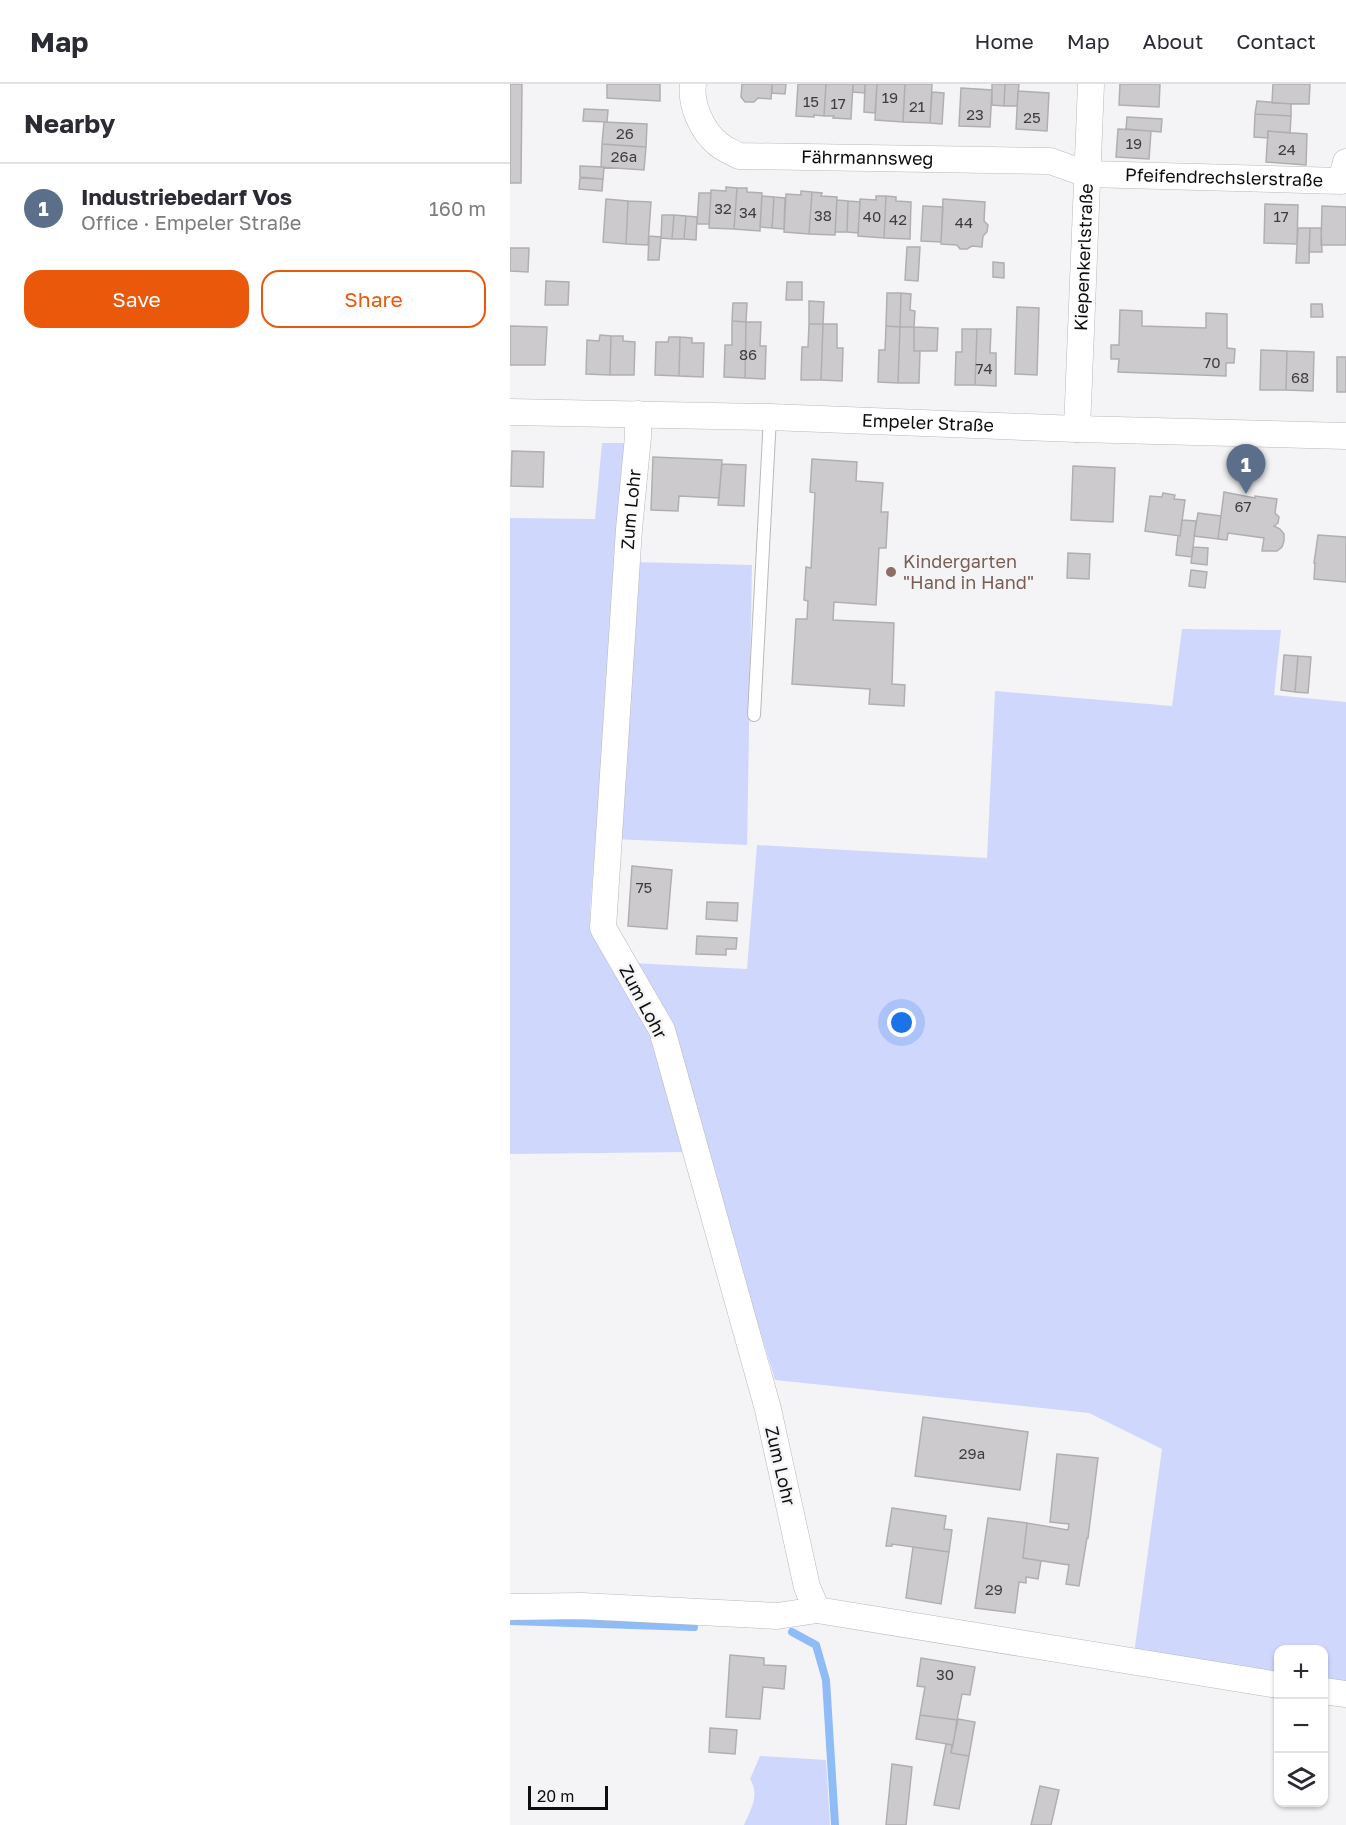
<!DOCTYPE html>
<html lang="en">
<head>
<meta charset="utf-8">
<style>
	body { margin:0; font-family:"Golos Text",sans-serif; background:#f7f7f7; color:#2b2b33 }
	.controls { position:absolute; right:18px; bottom:18px; display:grid; overflow:hidden; border-radius:12px; box-shadow:0 2px 4px #0004 }
	.controls button { width:54px; height:54px; display:grid; place-items:center; padding:0; border:0; border-bottom:2px solid #e1e1e2; background:#fff; color:#2b2b33; font:30px sans-serif }
	.scale { position:absolute; left:18px; bottom:15px; width:80px; box-sizing:border-box; padding-left:6px; border:3px solid #0e0e0f; border-top:0; font-size:16px; line-height:21px; white-space:nowrap; color:#0e0e0f; -webkit-text-stroke:4px #f4f4f6; paint-order:stroke }
	.you { position:absolute; left:392px; top:939px; width:21px; height:21px; margin:-15px; border:4px solid #fff; border-radius:50%; background:#1a73e8; box-shadow:0 0 0 9px #1a73e833 }
	.badge { display:grid; place-items:center; width:39px; height:39px; border-radius:50%; background:#ea580c; color:#fff; font-size:20px; font-weight:700 }
	.pin { position:absolute; translate:-50% -50px; filter:drop-shadow(0 2px 3px #0008) }
	.pin::after { content:''; position:absolute; top:32px; width:21px; height:18px; background:inherit; clip-path:polygon(0 0,100% 0,50% 100%) }
	.list { margin:0; padding:0; list-style:none }
	h2 { display:flex; justify-content:space-between; align-items:center; height:78px; margin:0; padding:0 24px; font-size:26px }
	h2 small { font-size:20px; font-weight:400; color:#7c7c81 }
	.list li { display:grid; grid-template-columns:39px 1fr auto; gap:18px; align-items:center; box-sizing:border-box; height:90px; padding:0 24px; border-top:2px solid #e1e1e2 }
	.list b { display:block; font-size:22px; white-space:nowrap }
	.list p { margin:0; font-size:20px; white-space:nowrap; color:#7c7c81 }
	.list em { font-size:20px; font-style:normal; color:#7c7c81 }
	.actions { display:flex; gap:12px; padding:18px 24px }
	.actions a { flex:1; padding:14px 0; border:2px solid #ea580c; border-radius:18px; text-align:center; font-size:21px; color:#ea580c }
	.actions .main { background:#ea580c; color:#fff }
	.icon { flex:none; width:33px; height:33px; fill:none; stroke:currentColor; stroke-width:2; stroke-linecap:round; stroke-linejoin:round }
	.map { position:relative; flex:none; width:836px; height:1741px; overflow:hidden }
	header { display:flex; align-items:center; gap:36px; box-sizing:border-box; height:84px; padding:0 30px; background:#fff; border-bottom:2px solid #e1e1e2 }
	header strong { font-size:28px }
	nav { display:flex; gap:33px; margin-inline-start:auto; font-size:21px }
	main { display:flex }
	aside { flex:1; background:#fff }
	.map>svg:first-child { display:block }
	.green { fill:#d0d7fd }
	.lines { fill:none; stroke-linecap:round; stroke-linejoin:round }
	.stream { stroke:#8fbbf7; stroke-width:8 }
	.building { fill:#cccacc; stroke:#b0afb0; stroke-width:1.5 }
	.service-casing { stroke:#b8b9bb; stroke-width:14 }
	.minor-casing { stroke:#b8b9bb; stroke-width:27 }
	.service { stroke:#fff; stroke-width:12 }
	.minor { stroke:#fff; stroke-width:26 }
	.education-dot { fill:#8d6e63; stroke:#f4f4f6; stroke-width:2 }
	.labels { text-anchor:middle; stroke-width:5; stroke-linejoin:round; paint-order:stroke }
	.number-label { font-size:15px; fill:#3e3d3e }
	.street-label { font-size:18px; fill:#0e0e0f; stroke:#f4f4f6 }
	.education-label { font-size:18px; fill:#785e54; stroke:#f4f4f6; text-anchor:start }
</style>
</head>
<body>
<header>
<strong>Map</strong>
<nav><a>Home</a><a>Map</a><a>About</a><a>Contact</a></nav>
</header>
<main>
<aside>
<h2>Nearby<small></small></h2>
<ul class="list">
<li><span class="badge" style="background:#5c6f8a">1</span><div><b>Industriebedarf Vos</b><p>Office · Empeler Straße</p></div><em>160 m</em></li>
</ul>
<div class="actions"><a class="main">Save</a><a>Share</a></div>
</aside>
<div class="map">
<svg width="836" height="1741" viewBox="0 0 836 1741">
	<rect width="100%" height="100%" fill="#f4f4f6"/>
	<path class="green" d="M92 359H117L80 827 87 855 102 886 132 931 147 962 178 1068 0 1070V434L85 435Z
		M124 478 242 481 237 761 104 755Z
		M672 545 771 546 764 611 836 618V1598L814 1595V1566H768V1589L624 1570 652 1365 579 1329 265 1296 222 1154 122 879 237 885 247 761 477 774 485 607 662 622Z
		M250 1672 316 1676 320 1741H234C241 1725 250 1711 240 1695Z"/>
	<g class="lines">
		<path class="stream" d="M0 1537 184 1543
			M282 1548 306 1561 316 1596 325 1741"/>
	</g>
	<path class="building" d="M0 0H12L11 99H0Z
		M97 0H150V17L97 14Z
		M232 0H262L261 15 248 14 244 18H235L231 13Z
		M262 0H276L275 10 262 9Z
		M288 0H316L314 32 304 31V33L286 32Z
		M316 0H343L341 35 323 34 324 32H314Z
		M343 0H355V9L343 8Z
		M355 0H367L365 29 354 28Z
		M367 0H395L393 38 365 36Z
		M395 0H422L420 39 393 38Z
		M482 0H495L494 22 482 21Z
		M495 0H509L507 22H494Z
		M610 0H650L649 23 609 21Z
		M763 0H800L799 20 762 19Z
		M451 4 482 6 480 43 449 42Z
		M508 7 539 9 537 47 506 45Z
		M422 8 434 9 432 40 420 39Z
		M747 17 781 20V32L745 30Z
		M74 25 98 26 97 38 73 37Z
		M745 30 781 32 780 49 758 47V54L744 53Z
		M617 33 652 35 651 48 616 45Z
		M94 38 137 40 136 63 92 60Z
		M608 45 641 47 639 75 606 73Z
		M758 47 797 50 796 81 756 78Z
		M92 60 136 63 134 86 91 83Z
		M70 82 94 83 93 95 70 93Z
		M70 94 93 95 92 107 69 105Z
		M216 103 227 104 224 145 199 144 201 106 216 107Z
		M227 104H237V108L252 109 250 147 224 145Z
		M291 107 302 108 299 150 274 148 276 110 291 111Z
		M302 108 312 109 311 112 327 113 325 151 299 150Z
		M189 109H201L199 140H187Z
		M252 112 264 113 262 144 250 143Z
		M366 112H376L374 154 348 152 350 115 366 116Z
		M376 112 386 113V117L401 118 400 155 374 154Z
		M264 113 275 114 274 145 262 144Z
		M96 115 118 117 116 160 93 158Z
		M433 115 475 118 474 137 478 141 477 148 473 152 472 163 462 162 457 165H450L447 161 431 160Z
		M327 116 338 117 337 148H325Z
		M118 117 141 118 138 161 116 160Z
		M338 117 350 118 348 149 337 148Z
		M755 120 788 121 787 160 754 159Z
		M413 122 433 123 431 158 411 157Z
		M812 122 836 123V161H811Z
		M152 131H164L162 155 151 154Z
		M164 131 176 132 174 155H162Z
		M176 132 187 133 186 156 174 155Z
		M788 144H800L799 179H786Z
		M800 144H811L812 168H799Z
		M139 152 151 153 149 176H138Z
		M397 163H410L408 197 395 196Z
		M0 164H19L18 188 0 187Z
		M483 178 494 179V194L483 193Z
		M36 197 59 198 58 221H35Z
		M277 198H292V216H276Z
		M377 209H391L390 243 376 242Z
		M391 209 401 210 400 226 405 227 404 243H390Z
		M299 217 314 218 313 240H299Z
		M223 219H237L236 238 222 237Z
		M801 220H812L813 233H801Z
		M507 223 529 224 527 291 505 290Z
		M610 226 632 227V242L696 244V229L717 230V264L725 265 724 279H716V292L608 288 609 275H601V261H609Z
		M222 237 236 238 235 294 214 293 215 261H222Z
		M236 238H251L250 262H256L255 295 235 294Z
		M299 240H313L311 296H291L292 263H298Z
		M313 240H327V264H333L332 297 311 296Z
		M0 242 37 243 35 281H0Z
		M376 242 390 243 388 299 368 298 369 266H375Z
		M390 243H404V267H410L409 299H388Z
		M404 243 428 244 427 267H404Z
		M452 245H467L465 301H445L446 268H452Z
		M467 245H481L480 269H486V302L465 301Z
		M90 251 101 252 100 291 76 290 77 256 89 257Z
		M101 252H113V257L125 258 124 291H100Z
		M159 253H170L169 292 145 291 146 258H158Z
		M170 253 182 254V259H194L193 293 169 292Z
		M751 266 777 267 776 306H750Z
		M777 267 804 268 803 307 776 306Z
		M827 273H836V308H827Z
		M2 367 34 368 33 403 1 402Z
		M143 373 212 376 209 414 169 412 168 427 141 426Z
		M302 375 347 378 346 397 373 399 371 428H378L376 464H369L366 521 324 518 323 536 384 539 382 600 395 601 394 622 359 620 360 605 282 600 286 535H297L298 517 294 516 296 483 301 484 305 409 300 408Z
		M212 380 236 381 234 422 208 421Z
		M563 382 605 384 603 438 561 436Z
		M714 408 745 414V412L767 415 765 429 769 433 768 439 764 442 770 445 774 450V457L772 463 767 467H752L754 454 718 449 717 456 708 455Z
		M653 409 665 411 664 415 675 416 670 452 635 447 640 412 652 413Z
		M688 429 711 432 708 455 684 452Z
		M672 436 686 437 682 473 666 471 668 452H670Z
		M808 451 836 453V498L804 495 805 479H804Z
		M683 463 698 464 697 481 681 479Z
		M558 469 580 470 579 495 557 494Z
		M681 486 697 488 695 504 679 502Z
		M774 571 788 572 785 608 771 606Z
		M788 572 801 573 798 609 785 608Z
		M122 782 162 786 157 845 118 842Z
		M197 818 228 819 227 837 196 835Z
		M187 852 227 854 226 865H216V871L186 870Z
		M413 1333 518 1348 510 1406 405 1392Z
		M547 1370 588 1374 578 1454H577L569 1502 556 1500 559 1481 513 1474 517 1439 558 1446 559 1440 540 1438Z
		M382 1424 436 1432 434 1445 442 1446 439 1468 382 1460V1462H376Z
		M478 1434 517 1439 513 1474 531 1477 528 1495 516 1493V1499L509 1498 505 1529 465 1524Z
		M403 1463 439 1468 431 1520 396 1514Z
		M220 1571 254 1574V1581L276 1582 274 1605 253 1603 250 1635 216 1633Z
		M411 1574 465 1583 460 1611 452 1610 447 1636 410 1631 415 1603 407 1602Z
		M410 1631 447 1636 443 1661 406 1655Z
		M448 1635 465 1638 459 1672 441 1669Z
		M200 1644 227 1646 225 1670 199 1668Z
		M436 1660 442 1661 441 1669 459 1672 449 1725 424 1721Z
		M382 1680 402 1683 396 1741H376Z
		M530 1702 549 1706 541 1741H521Z"/>
	<g class="lines">
		<g class="service-casing">
			<path id="service" d="M244 631 260 333"/>
		</g>
		<g class="minor-casing">
			<g id="minor">
				<path id="s1" d="M183 0C180 20 192 47 208 60 214 65 222 68 229 72L540 77 577 90 831 97 836 78"/>
				<path id="s2" d="M0 328 260 333 567 345 836 352"/>
				<path id="s3" d="M567 345 581 0"/>
				<path id="s4" d="M0 1523 72 1522 267 1532 307 1526 297 1503 258 1325 152 946 93 844 119 445 128 353V330"/>
				<path d="M307 1526 768 1601"/>
				<path d="M814 1607 836 1610"/>
			</g>
		</g>
		<use href="#service" class="service"/>
		<use href="#minor" class="minor"/>
	</g>
	<circle class="education-dot" cx="381" cy="488" r="6"/>
	<g class="labels">
		<g class="number-label">
			<text x="380" y="19">19</text>
			<text x="301" y="23">15</text>
			<text x="328" y="25">17</text>
			<text x="407" y="28">21</text>
			<text x="465" y="36">23</text>
			<text x="522" y="39">25</text>
			<text x="115" y="55">26</text>
			<text x="624" y="65">19</text>
			<text x="777" y="71">24</text>
			<text x="114" y="78">26a</text>
			<text x="213" y="130">32</text>
			<text x="238" y="134">34</text>
			<text x="313" y="137">38</text>
			<text x="362" y="138">40</text>
			<text x="771" y="138">17</text>
			<text x="388" y="141">42</text>
			<text x="454" y="144">44</text>
			<text x="238" y="276">86</text>
			<text x="702" y="284">70</text>
			<text x="474" y="290">74</text>
			<text x="790" y="299">68</text>
			<text x="733" y="428">67</text>
			<text x="134" y="809">75</text>
			<text x="462" y="1375">29a</text>
			<text x="484" y="1511">29</text>
			<text x="435" y="1596">30</text>
		</g>
		<g class="street-label">
			<text dy="6" stroke="none"><textPath href="#s1" startOffset="220">Fährmannsweg</textPath></text>
			<text dy="6" stroke="none"><textPath href="#s1" startOffset="579">Pfeifendrechslerstraße</textPath></text>
			<text dy="6" stroke="none"><textPath href="#s3" startOffset="172">Kiepenkerlstraße</textPath></text>
			<text dy="6" stroke="none"><textPath href="#s2" startOffset="418">Empeler Straße</textPath></text>
			<text dy="6" stroke="none"><textPath href="#s4" startOffset="1446">Zum Lohr</textPath></text>
			<text transform="translate(133 918) rotate(62)" y="6">Zum Lohr</text>
			<text transform="translate(270 1382) rotate(77)" y="6">Zum Lohr</text>
		</g>
		<g class="education-label">
			<text x="393" y="484">Kindergarten<tspan x="393" dy="21">"Hand in Hand"</tspan></text>
		</g>
	</g>
</svg>
<div class="controls">
<button>+</button>
<button>−</button>
<button><svg class="icon" aria-label="layers" viewBox="0 0 24 24"><path d="M12 4l9 5-9 5-9-5zM3 14l9 5 9-5"/></svg></button>
</div>
<div class="scale">20 m</div>
<div class="you"></div>
<div class="pin badge" style="left:736px;top:410px;background:#5c6f8a">1</div>
</div>
</main>
</body>
</html>
